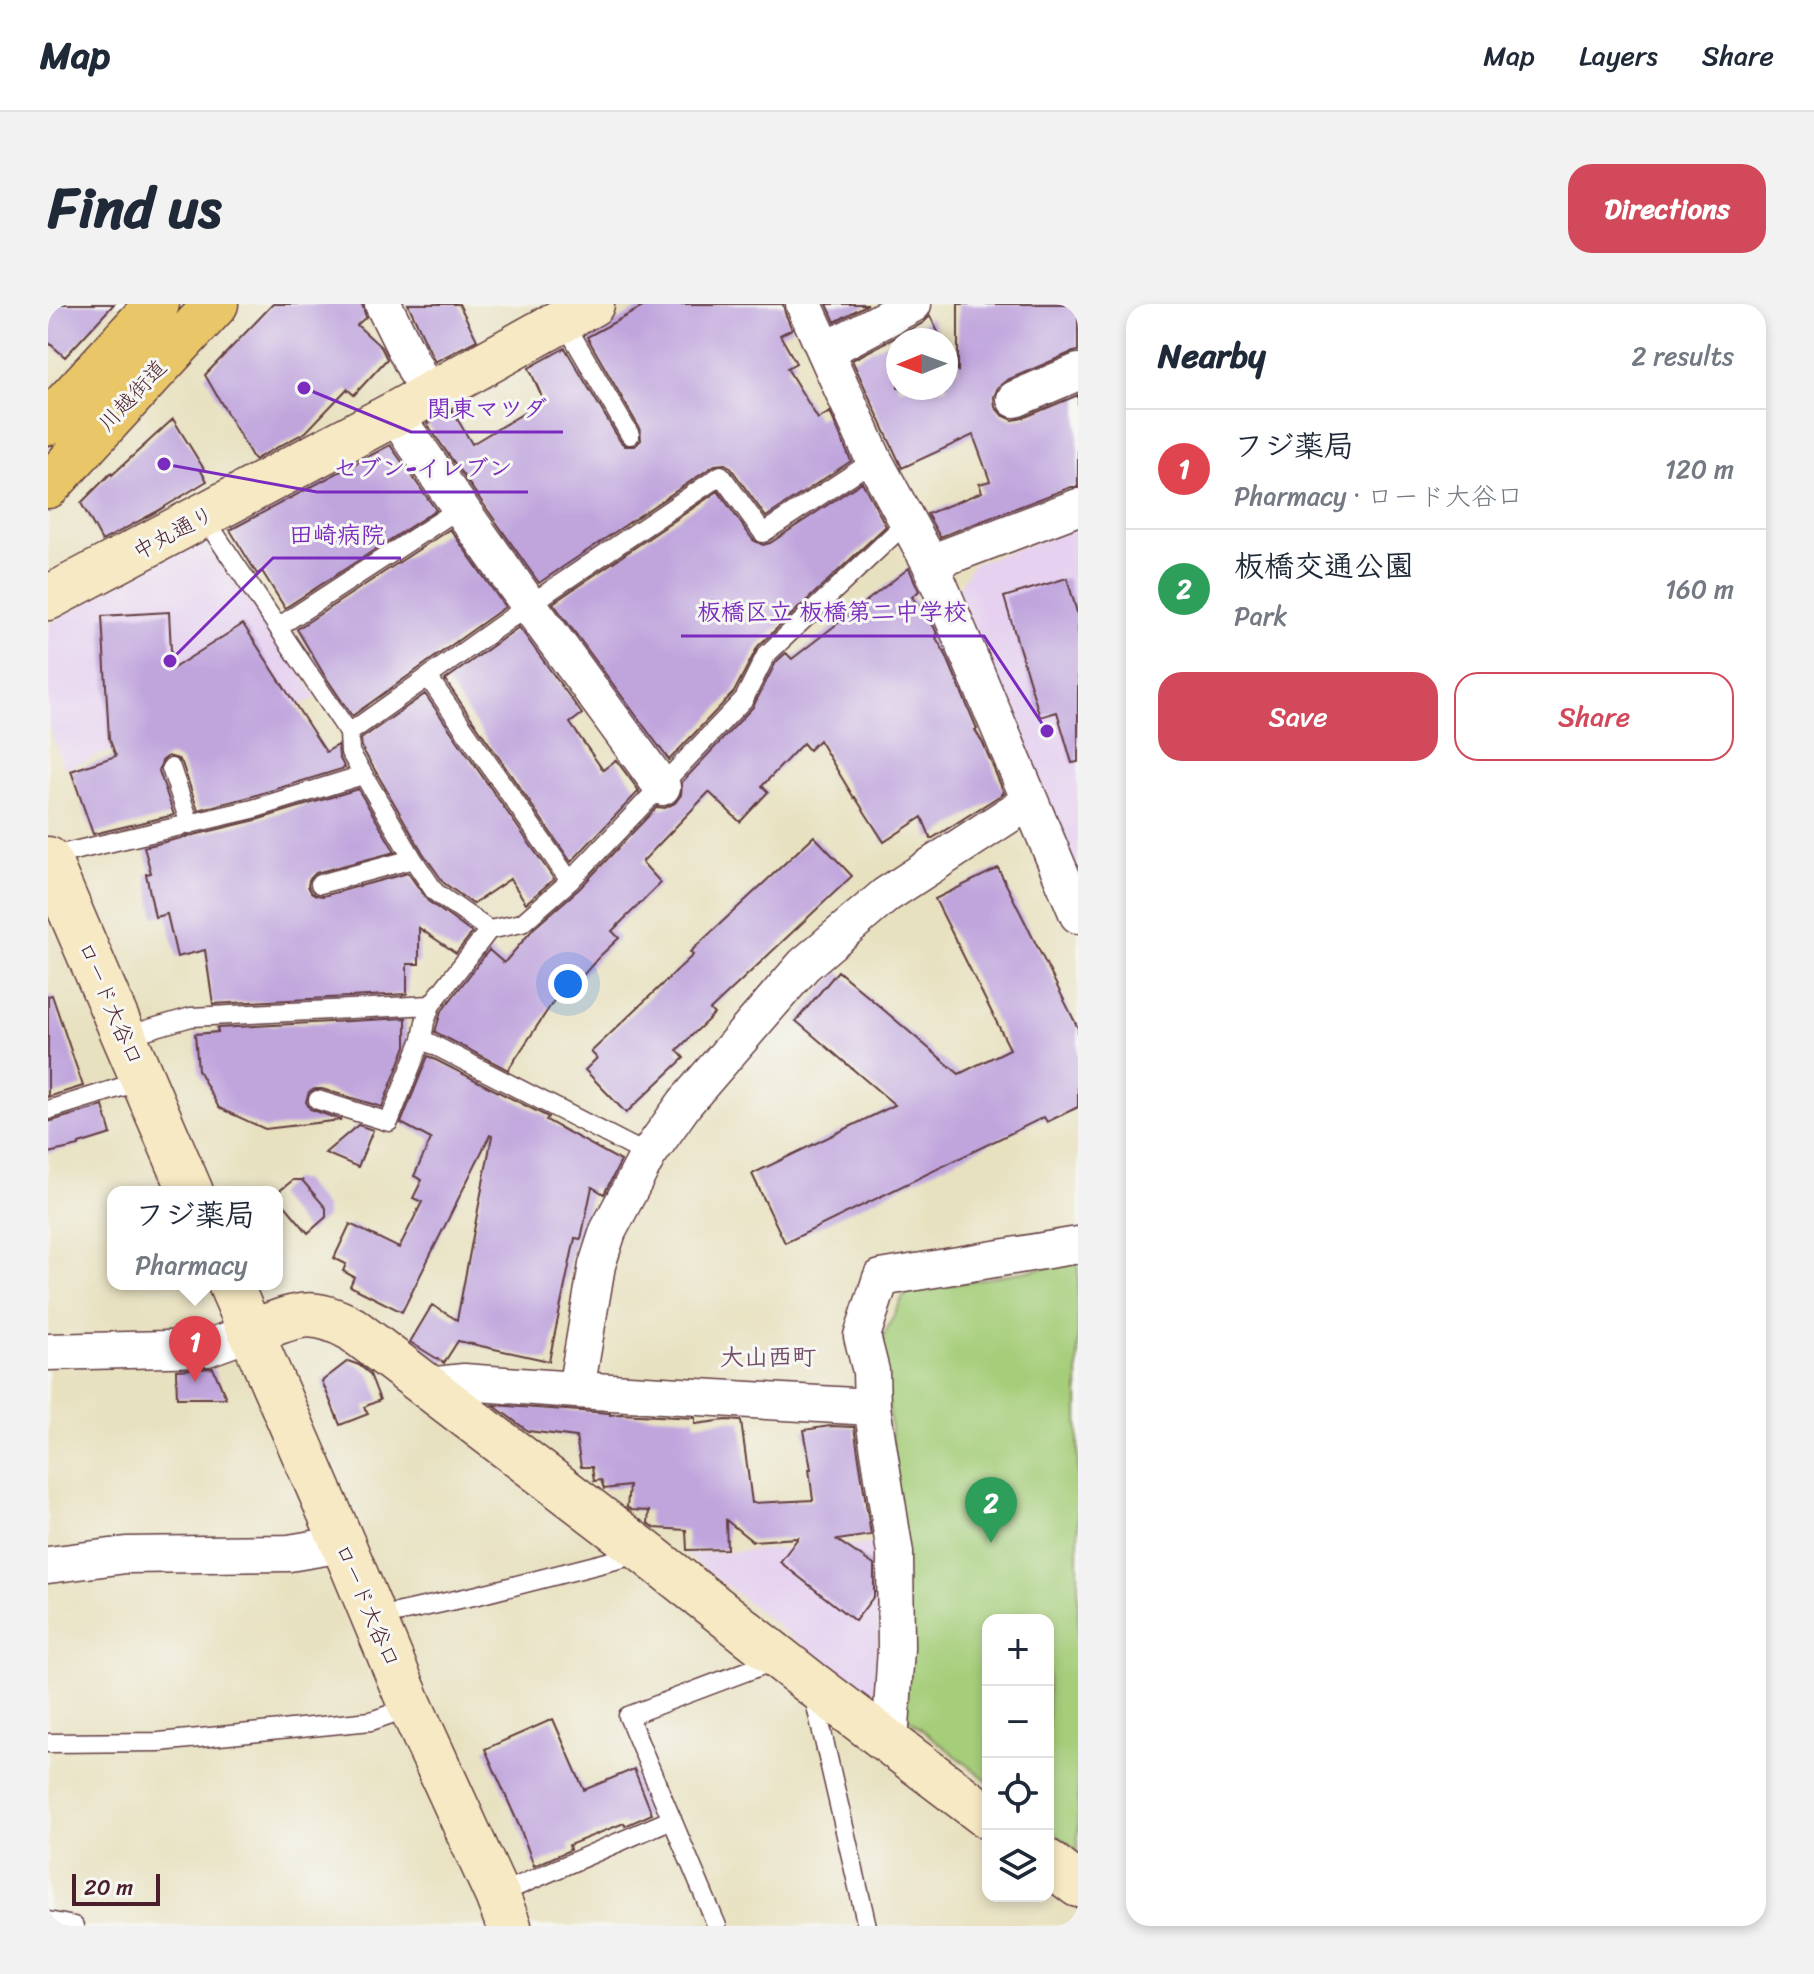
<!DOCTYPE html>
<html lang="en">
<head>
<meta charset="utf-8">
<style>
	body { margin:0; font-family:Sriracha,"Klee One",sans-serif; background:#f2f2f3; color:#1f2937 }
	.controls { position:absolute; right:24px; bottom:24px; display:grid; overflow:hidden; border-radius:16px; box-shadow:0 4px 12px #0003 }
	.controls button { width:72px; height:72px; display:grid; place-items:center; padding:0; border:0; border-bottom:2px solid #e0e1e3; background:#fff; color:#1f2937; font:40px sans-serif }
	.compass { position:absolute; left:838px; top:24px; width:72px; height:72px; border-radius:50%; background:#fff; box-shadow:0 4px 12px #0003; rotate:269deg }
	.scale { position:absolute; left:24px; bottom:20px; width:88px; box-sizing:border-box; padding-left:8px; border:4px solid #4a1f2b; border-top:0; font-size:22px; line-height:28px; white-space:nowrap; color:#4a1f2b; -webkit-text-stroke:6px #f6f6f2; paint-order:stroke }
	.you { position:absolute; left:520px; top:680px; width:28px; height:28px; margin:-20px; border:6px solid #fff; border-radius:50%; background:#1a73e8; box-shadow:0 0 0 12px #1a73e833 }
	.badge { display:grid; place-items:center; width:52px; height:52px; border-radius:50%; background:#d1495b; color:#fff; font-size:26px; font-weight:700 }
	.pin { position:absolute; translate:-50% -66px; filter:drop-shadow(0 2px 4px #0008) }
	.pin::after { content:''; position:absolute; top:42px; width:28px; height:24px; background:inherit; clip-path:polygon(0 0,100% 0,50% 100%) }
	.popup { position:absolute; left:59px; top:882px; width:176px; height:104px; box-sizing:border-box; display:grid; place-content:center; border-radius:16px; background:#fff; filter:drop-shadow(0 2px 6px #0005); font-size:26px; white-space:nowrap; color:#747a83 }
	.popup b { font-size:30px; color:#1f2937 }
	.popup::after { content:''; position:absolute; left:50%; top:100%; margin-left:-16px; border:16px solid transparent; border-top-color:#fff }
	.list { margin:0; padding:0; list-style:none }
	h2 { display:flex; justify-content:space-between; align-items:center; height:104px; margin:0; padding:0 32px; font-size:34px }
	h2 small { font-size:26px; font-weight:400; color:#747a83 }
	.list li { display:grid; grid-template-columns:52px 1fr auto; gap:24px; align-items:center; box-sizing:border-box; height:120px; padding:0 32px; border-top:2px solid #e0e1e3 }
	.list b { display:block; font-size:30px; white-space:nowrap }
	.list p { margin:0; font-size:26px; white-space:nowrap; color:#747a83 }
	.list em { font-size:26px; font-style:normal; color:#747a83 }
	.actions { display:flex; gap:16px; padding:24px 32px }
	.actions a { flex:1; padding:18px 0; border:2px solid #d1495b; border-radius:24px; text-align:center; font-size:28px; color:#d1495b }
	.actions .main { background:#d1495b; color:#fff }
	.icon { flex:none; width:44px; height:44px; fill:none; stroke:currentColor; stroke-width:2; stroke-linecap:round; stroke-linejoin:round }
	.map { position:relative; flex:none; width:1030px; height:1622px; overflow:hidden; border-radius:24px }
	header { display:flex; align-items:center; gap:48px; box-sizing:border-box; height:112px; padding:0 40px; background:#fff; border-bottom:2px solid #e0e1e3 }
	header strong { font-size:38px }
	nav { display:flex; gap:44px; margin-inline-start:auto; font-size:28px }
	.intro { display:flex; align-items:center; justify-content:space-between; box-sizing:border-box; height:192px; padding:0 48px }
	h1 { margin:0; font-size:56px }
	.button { padding:20px 36px; border-radius:24px; background:#d1495b; color:#fff; font-size:28px; font-weight:700 }
	main { display:flex; gap:48px; padding:0 48px }
	aside { flex:1; background:#fff; border-radius:24px; box-shadow:0 4px 12px #0003 }
	.map>svg:first-child { display:block }
	.built { fill:#e6d2f0 }
	.green { fill:#a6ce7a; stroke:#787652; stroke-width:2 }
	.building { fill:#c0a5dd }
	.lines { fill:none; stroke-linecap:round; stroke-linejoin:round }
	.lane-casing { stroke:#623c41; stroke-width:21 }
	.street-casing { stroke:#623c41; stroke-width:39 }
	.secondary-casing { stroke:#623c41; stroke-width:47 }
	.highway-casing { stroke:#623c41; stroke-width:47 }
	.lane { stroke:#fff; stroke-width:18 }
	.street { stroke:#fff; stroke-width:36 }
	.secondary { stroke:#f6e9c3; stroke-width:44 }
	.highway { stroke:#e9c769; stroke-width:44 }
	.labels { text-anchor:middle; stroke-width:6; stroke-linejoin:round; paint-order:stroke }
	.street-label { font-size:22px; fill:#4a1f2b; stroke:#f6f6f2 }
	.neighbourhood-label { font-size:24px; font-weight:bold; fill:#734e69; stroke:#f6f6f2 }
	.leader { fill:none; stroke:#7b2cbf; stroke-width:3 }
	.callout-dot { fill:#7b2cbf; stroke:#f6f6f2; stroke-width:3 }
	.callout-label { font-size:24px; text-anchor:middle; font-weight:bold; fill:#7b2cbf; stroke:#f6f6f2; stroke-width:6; stroke-linejoin:round; paint-order:stroke }
</style>
</head>
<body>
<header>
<strong>Map</strong>
<nav><a>Map</a><a>Layers</a><a>Share</a></nav>
</header>
<div class="intro"><h1>Find us</h1><a class="button">Directions</a></div>
<main>
<div class="map">
<svg width="1030" height="1622" viewBox="0 0 1030 1622">
	<rect width="100%" height="100%" fill="#f6f6f2"/>
	<filter id="ink" filterUnits="userSpaceOnUse"><feTurbulence type="fractalNoise" baseFrequency=".0125" numOctaves="2"/><feDisplacementMap in="SourceGraphic" scale="16" xChannelSelector="R" yChannelSelector="G"/><feConvolveMatrix kernelMatrix="1 2 1 2 8 2 1 2 1" color-interpolation-filters="sRGB"/></filter>
	<filter id="wash" filterUnits="userSpaceOnUse"><feTurbulence type="fractalNoise" baseFrequency=".006" numOctaves="4" result="noise"/><feDisplacementMap in="SourceGraphic" scale="32" xChannelSelector="R" yChannelSelector="G"/><feGaussianBlur stdDeviation="1.8" result="paint"/><feColorMatrix in="noise" values="0 0 0 0 0 0 0 0 0 0 0 0 0 0 0 0 0 1.4 0 .05"/><feComposite in="paint" operator="in"/></filter>
	<g filter="url(#wash)">
		<rect width="100%" height="100%" fill="#e8e1c0"/>
		<path class="built" d="M1030 224V570L909 286 925 260Z
			M159 231 269 394 175 429 164 407 17 465 0 421V320Z
			M836 1239 827 1386 813 1388 638 1250Z"/>
		<path class="green" d="M1030 958V1547L1000 1524V1316H940V1477L858 1413 848 1175 834 1035 857 989Z"/>
		<g id="blocks">
			<path class="building" d="M0 0H66L17 53 0 38Z
				M225 0H314L318 13 309 21 333 43 339 55 306 91 299 85 258 128 206 156 157 71Z
				M360 0H411L429 36 387 58Z
				M600 0H735L737 9 744 25 732 31 748 59 739 64 770 115 782 108 803 157 718 213 682 163 677 160 667 161 491 279 379 120 404 106 424 140 496 97 481 64 517 44 572 137 577 142H587L593 136 592 125 539 33Z
				M779 0H820L787 18Z
				M910 0H1030V47L1022 49 959 76 950 83 946 93 947 103 954 111 965 116 975 114 1030 91V183H1023L892 233 879 210 934 188 931 180 942 177 925 131 854 164 804 56 875 19 882 12 894 36H850V84H898V44L910 68Z
				M125 115 156 165 153 167 159 177 108 208 54 237 33 199 63 169 64 171Z
				M342 141 388 206 237 304 214 267 209 270 182 226Z
				M814 178 838 222 710 342 686 388 621 456 505 299 670 187 705 236 715 241 722 239Z
				M402 225 457 303 304 412 275 369 249 325Z
				M861 264 871 287 864 293 886 323 890 332 888 334 898 351 929 425 927 426 935 439 956 489 883 535 874 513 836 538 807 493 806 494 771 436 761 446 755 439 714 482 720 488 692 518 661 488 594 558 613 579 564 627 571 634 551 653 516 693 511 689 460 766 387 728 393 708 397 703 441 646 456 659 486 624 531 585 609 503 617 504 627 499 633 491 634 478 705 403 728 358 738 349 744 355Z
				M1019 274 1030 312V458L1024 459 1009 408 992 413 956 293Z
				M121 308 124 365 195 320 278 448 290 441 291 453 297 464 202 493 150 506 134 459 130 455 120 452 114 457 111 467 126 511 45 530 23 467 68 452 61 434 54 312Z
				M471 323 534 410 522 419 555 466 568 456 591 487 523 558 397 376Z
				M377 390 506 575 478 599 462 575 425 600 396 579 375 549 314 444 313 435Z
				M310 485 347 548 268 569 261 576 260 582 263 588 268 591 275 592 360 569 380 597 424 629 408 649 371 624V660H359V690L165 700 157 646 129 653 119 610 107 613 98 570 103 569 96 543 208 516Z
				M766 532 804 572 662 706 666 710 629 746 636 754 578 809 537 766 549 754 543 748 645 651 642 648Z
				M950 564 1030 724V803L999 818 996 813 737 939 704 870 847 801 748 717 790 667 911 770 962 745 887 595Z
				M4 691 35 782 0 793V692Z
				M358 714V742L334 803 274 785H267L261 788 258 798 262 805 293 816 217 825 171 804 150 766 147 730 170 728 169 724Z
				M380 752 500 813 498 816 573 857 556 890 544 883 533 935 527 934 501 1057 410 1037 396 1059 362 1038 384 1001 409 1016 444 832 442 831 354 1008 302 982 306 973 295 967 298 960 286 954 302 920 351 944 374 898 365 894 374 876 366 872 383 835 353 819Z
				M55 802 63 830 31 840V842L0 849V818Z
				M310 821 325 826 310 863 277 849Z
				M245 876H254L278 904V913L260 929 229 892V889Z
				M300 1057 311 1061 322 1070 332 1096 316 1103 320 1110 292 1121 274 1077Z
				M165 1064 178 1094H129L128 1066Z
				M445 1101 562 1109V1111L572 1110 647 1114V1120L678 1116 693 1117 704 1199 765 1196 761 1165H763L756 1126 782 1122 806 1123 823 1231 789 1236 826 1261V1292L807 1317 732 1258 750 1234 704 1237 678 1216 679 1245 639 1246 638 1226 607 1224 600 1219 601 1207 583 1206 579 1203 581 1182 556 1185 553 1176 546 1177 544 1163H533L528 1133 480 1127Z
				M505 1415 536 1486 586 1465 604 1510 577 1522 576 1519 521 1541 522 1546 486 1562 472 1524 437 1445Z"/>
		</g>
	</g>
	<g filter="url(#ink)">
		<use href="#blocks" fill-opacity="0" stroke="#623c41" stroke-width="2"/>
		<g class="lines">
			<g class="lane-casing">
				<path id="lane" d="M515 16 582 131
					M155 212 301 429 302 448 365 555 387 588 441 626
					M230 323 412 204
					M380 373 522 577
					M301 429 481 301 673 171 715 229 826 156
					M123 464 142 520
					M0 553 205 505 315 471
					M272 580 365 555
					M77 732 143 713 383 701
					M374 735 600 851
					M270 796 341 818 374 735 377 718 383 701 441 626 474 619 522 577 696 395 718 351 860 217
					M0 806 96 776
					M326 1314 430 1291 591 1250
					M765 1389 819 1622
					M0 1439 111 1438 323 1417 363 1403
					M449 1591 624 1515
					M0 1617 26 1622
					M669 1622 580 1412 731 1355"/>
			</g>
			<g class="street-casing">
				<path id="street" d="M335 0 380 91
					M756 0 826 156 882 259 1030 611
					M777 47 865 0
					M967 95 1030 68
					M346 110 481 301 614 483
					M882 259 1030 203
					M0 1048 159 1044 203 1028
					M379 1082 416 1078 528 1086 824 1103
					M528 1086 549 961 560 927 600 851 637 799 756 661 838 591 982 497
					M0 1261 78 1251 241 1249 295 1240
					M842 1439 848 1344 847 1249 824 1103 823 1067 814 1032 833 974 1030 941"/>
			</g>
			<g class="secondary-casing">
				<path id="secondary" d="M0 294 346 110 544 0
					M0 555 143 888
					M182 980 295 1240 363 1403 449 1591 461 1622
					M203 1028C246 1013 260 1001 304 1025L597 1248 763 1379 940 1513
					M1000 1558 1030 1581"/>
			</g>
			<g class="highway-casing">
				<path id="highway" d="M0 119 109 0
					M0 182 168 0"/>
			</g>
			<use href="#lane" class="lane"/>
			<use href="#street" class="street"/>
			<use href="#secondary" class="secondary"/>
			<use href="#highway" class="highway"/>
		</g>
	</g>
	<g class="labels">
		<g class="street-label">
			<text transform="translate(84 91) rotate(-47)" y="8">川越街道</text>
			<text transform="translate(125 228) rotate(-28)" y="8">中丸通り</text>
			<text transform="translate(63 699) rotate(67)" y="8">ロード大谷口</text>
			<text transform="translate(320 1301) rotate(67)" y="8">ロード大谷口</text>
		</g>
		<g class="neighbourhood-label">
			<text x="720" y="1061">大山西町</text>
		</g>
	</g>
	<path class="leader" d="M256 84L363 128H515M116 160L269 188H480M122 357L225 254H353M999 427L936 332H633"/>
	<g class="callout-dot">
		<circle cx="256" cy="84" r="8"/>
		<circle cx="116" cy="160" r="8"/>
		<circle cx="122" cy="357" r="8"/>
		<circle cx="999" cy="427" r="8"/>
	</g>
	<g class="callout-label">
		<text x="439" y="113">関東マツダ</text>
		<text x="375" y="172">セブン-イレブン</text>
		<text x="289" y="239">田崎病院</text>
		<text x="784" y="316">板橋区立 板橋第二中学校</text>
	</g>
</svg>
<div class="controls">
<button>+</button>
<button>−</button>
<button><svg class="icon" aria-label="locate" viewBox="0 0 24 24"><circle cx="12" cy="12" r="6"/><path d="M12 2v4M12 18v4M2 12h4M18 12h4"/></svg></button>
<button><svg class="icon" aria-label="layers" viewBox="0 0 24 24"><path d="M12 4l9 5-9 5-9-5zM3 14l9 5 9-5"/></svg></button>
</div>
<svg class="compass" viewBox="-18 -18 36 36"><path d="M0-13l5 13h-10z" fill="#e53935"/><path d="M0 13l5-13h-10z" fill="#747a83"/></svg>
<div class="scale">20 m</div>
<div class="you"></div>
<div class="pin badge" style="left:147px;top:1078px;background:#e0444e">1</div>
<div class="popup"><b>フジ薬局</b>Pharmacy</div>
<div class="pin badge" style="left:943px;top:1239px;background:#2e9e5b">2</div>
</div>
<aside>
<h2>Nearby<small>2 results</small></h2>
<ul class="list">
<li><span class="badge" style="background:#e0444e">1</span><div><b>フジ薬局</b><p>Pharmacy · ロード大谷口</p></div><em>120 m</em></li>
<li><span class="badge" style="background:#2e9e5b">2</span><div><b>板橋交通公園</b><p>Park</p></div><em>160 m</em></li>
</ul>
<div class="actions"><a class="main">Save</a><a>Share</a></div>
</aside>
</main>
</body>
</html>
